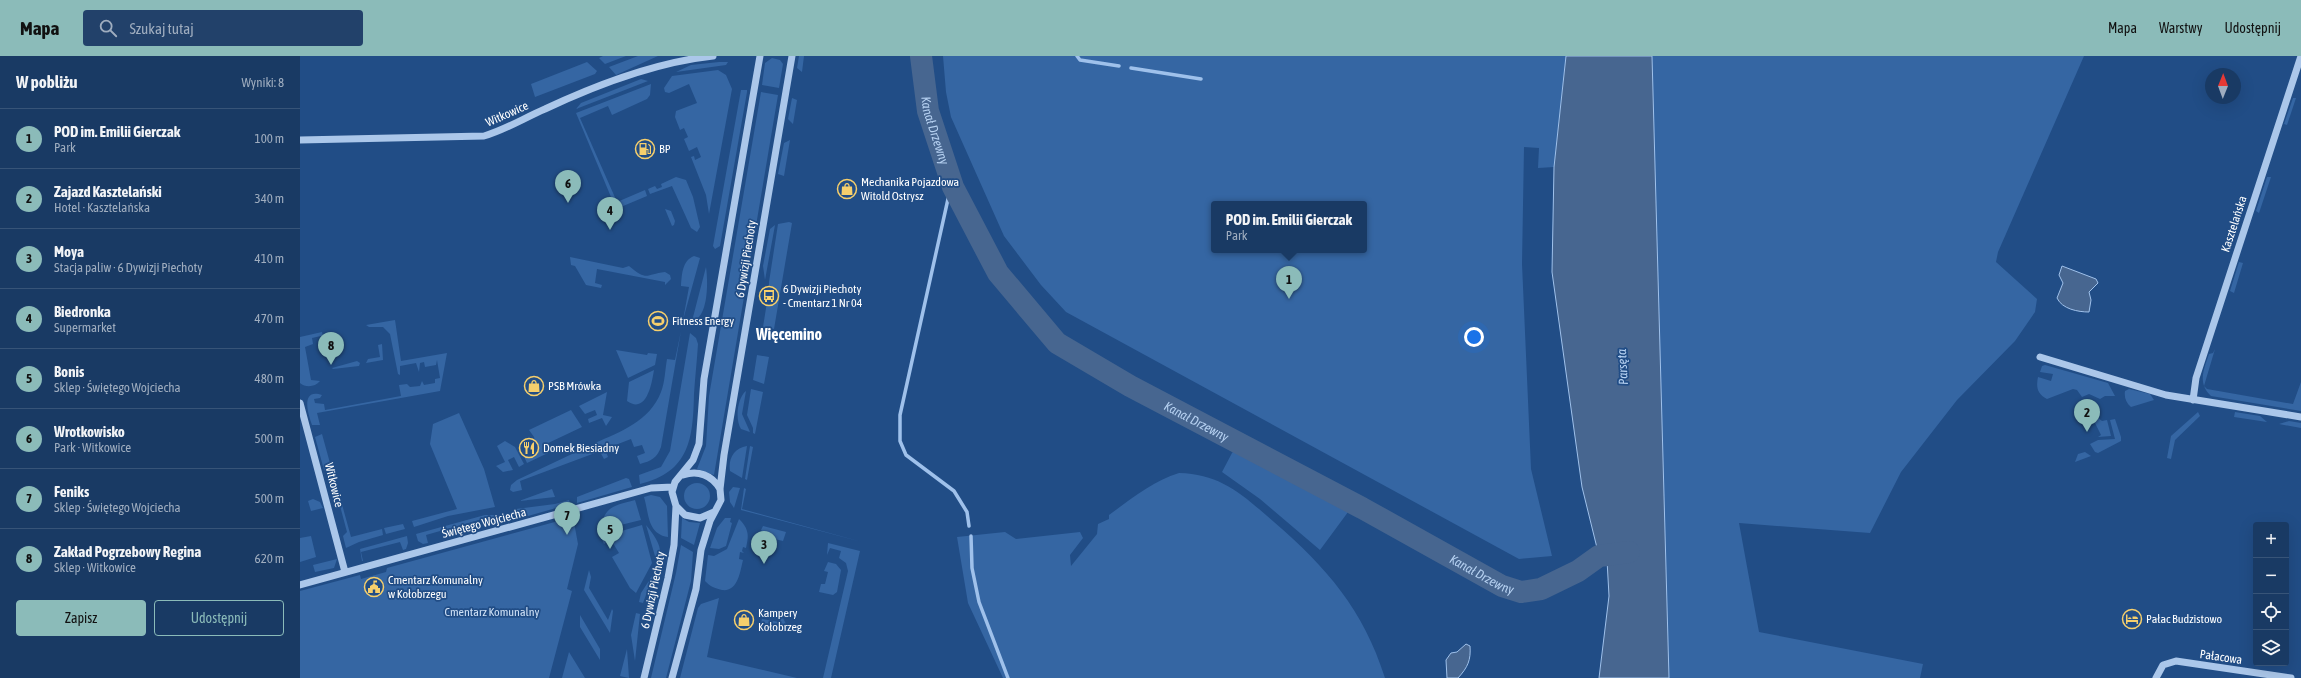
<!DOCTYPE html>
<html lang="pl">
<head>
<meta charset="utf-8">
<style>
	body { margin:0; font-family:"Asap Condensed",sans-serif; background:#22416a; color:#f1f3f6 }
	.controls { position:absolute; right:12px; bottom:12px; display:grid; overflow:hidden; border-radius:4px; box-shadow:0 4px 16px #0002 }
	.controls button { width:36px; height:36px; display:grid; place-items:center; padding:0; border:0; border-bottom:1px solid #375478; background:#193a64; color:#f1f3f6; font:20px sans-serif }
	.compass { position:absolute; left:1905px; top:12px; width:36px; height:36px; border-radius:50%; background:#193a64; box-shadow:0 4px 16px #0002; rotate:1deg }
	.you { position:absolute; left:1174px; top:281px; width:14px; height:14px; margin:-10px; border:3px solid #fff; border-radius:50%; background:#1a73e8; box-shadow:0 0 0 6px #1a73e833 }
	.badge { display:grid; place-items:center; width:26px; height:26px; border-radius:50%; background:#8bbbb9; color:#111; font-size:13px; font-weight:700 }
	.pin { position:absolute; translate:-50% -33px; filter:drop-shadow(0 1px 2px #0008) }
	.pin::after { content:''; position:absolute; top:21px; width:14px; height:12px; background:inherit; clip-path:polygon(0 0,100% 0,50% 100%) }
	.popup { position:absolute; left:911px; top:145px; width:156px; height:52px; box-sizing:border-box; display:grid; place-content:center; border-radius:4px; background:#193a64; filter:drop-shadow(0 1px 3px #0005); font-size:13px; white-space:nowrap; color:#9fadbf }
	.popup b { font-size:15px; color:#f1f3f6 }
	.popup::after { content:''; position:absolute; left:50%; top:100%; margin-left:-8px; border:8px solid transparent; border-top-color:#193a64 }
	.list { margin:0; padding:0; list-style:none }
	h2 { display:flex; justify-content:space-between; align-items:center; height:52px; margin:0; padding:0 16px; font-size:17px }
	h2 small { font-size:13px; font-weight:400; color:#9fadbf }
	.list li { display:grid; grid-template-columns:26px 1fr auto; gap:12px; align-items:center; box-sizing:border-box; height:60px; padding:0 16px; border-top:1px solid #375478 }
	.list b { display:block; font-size:15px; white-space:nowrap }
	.list p { margin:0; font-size:13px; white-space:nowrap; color:#9fadbf }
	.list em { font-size:13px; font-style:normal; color:#9fadbf }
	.actions { display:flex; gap:8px; padding:12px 16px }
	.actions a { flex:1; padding:9px 0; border:1px solid #8bbbb9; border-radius:4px; text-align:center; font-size:14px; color:#8bbbb9 }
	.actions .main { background:#8bbbb9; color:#111 }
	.icon { flex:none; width:22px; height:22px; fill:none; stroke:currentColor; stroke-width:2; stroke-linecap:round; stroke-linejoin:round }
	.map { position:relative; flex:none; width:2001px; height:622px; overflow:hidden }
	header { display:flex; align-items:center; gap:24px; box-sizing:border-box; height:56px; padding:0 20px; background:#8bbbb9; color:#111 }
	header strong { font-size:19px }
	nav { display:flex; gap:22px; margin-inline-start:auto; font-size:14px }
	.search { width:280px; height:36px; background:#22416a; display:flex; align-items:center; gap:10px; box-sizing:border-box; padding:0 14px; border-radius:4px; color:#9fadbf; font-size:15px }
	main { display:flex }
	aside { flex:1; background:#193a64 }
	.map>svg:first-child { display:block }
	.green { fill:#3566a3; fill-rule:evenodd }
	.water { fill:#476690; stroke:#9fc1eb }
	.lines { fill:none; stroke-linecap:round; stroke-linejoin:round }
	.stream { stroke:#9fc1eb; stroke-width:3.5 }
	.river { stroke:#476690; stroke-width:22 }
	.minor { stroke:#abc7ea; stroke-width:7 }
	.labels { text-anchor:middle; stroke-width:3.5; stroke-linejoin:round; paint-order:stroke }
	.street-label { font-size:12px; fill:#fff; stroke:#214d86 }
	.poi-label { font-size:12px; fill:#fff; stroke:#214d86; text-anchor:start }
	.park-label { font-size:12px; fill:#cfe1f7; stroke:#214d86 }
	.water-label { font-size:13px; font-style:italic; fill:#b6d1f1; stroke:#214d86 }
	.district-label { font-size:16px; font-weight:bold; fill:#fff; stroke:#214d86 }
</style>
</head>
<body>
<header>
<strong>Mapa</strong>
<div class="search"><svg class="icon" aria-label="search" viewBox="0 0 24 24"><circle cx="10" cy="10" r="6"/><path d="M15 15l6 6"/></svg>Szukaj tutaj</div>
<nav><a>Mapa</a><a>Warstwy</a><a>Udostępnij</a></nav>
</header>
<main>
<aside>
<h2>W pobliżu<small>Wyniki: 8</small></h2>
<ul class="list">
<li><span class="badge">1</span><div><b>POD im. Emilii Gierczak</b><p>Park</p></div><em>100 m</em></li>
<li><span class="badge">2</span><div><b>Zajazd Kasztelański</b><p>Hotel · Kasztelańska</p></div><em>340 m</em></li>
<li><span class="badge">3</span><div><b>Moya</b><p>Stacja paliw · 6 Dywizji Piechoty</p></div><em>410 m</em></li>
<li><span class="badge">4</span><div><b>Biedronka</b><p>Supermarket</p></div><em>470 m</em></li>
<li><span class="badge">5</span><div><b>Bonis</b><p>Sklep · Świętego Wojciecha</p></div><em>480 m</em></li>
<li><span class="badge">6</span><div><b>Wrotkowisko</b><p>Park · Witkowice</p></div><em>500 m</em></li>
<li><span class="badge">7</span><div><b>Feniks</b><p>Sklep · Świętego Wojciecha</p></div><em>500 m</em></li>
<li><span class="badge">8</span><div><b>Zakład Pogrzebowy Regina</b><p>Sklep · Witkowice</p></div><em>620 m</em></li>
</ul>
<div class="actions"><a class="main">Zapisz</a><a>Udostępnij</a></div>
</aside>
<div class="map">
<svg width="2001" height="622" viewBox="0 0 2001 622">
	<rect width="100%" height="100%" fill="#214d86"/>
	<path class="green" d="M303 0H326L305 8 299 2Z
		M338 0H358L316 19 309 11Z
		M499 0H504L502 16 497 12Z
		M643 0H1266L1254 111 1238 112 1239 92 1224 91 1222 208 1231 413 1252 500 1219 503 766 256 741 229 704 180 651 61 646 36ZM914 148H1064V194H914Z
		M1352 0H1784L1698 196 1696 206 1737 243 1735 256 1715 285 1657 344 1601 416 1570 477 1439 467 1459 576 1623 608 1620 622H1369Z
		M472 2 480 4 483 8 479 32 462 29 465 7Z
		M287 6 297 15 295 18 235 41 231 28Z
		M419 6H428L426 9 376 16 391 9Z
		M418 14 426 19 432 33 409 158 406 139 391 101 394 100 395 104 401 101 397 91 389 95 384 83 388 81 384 72 380 74 375 61 376 55 397 47 389 28 369 37 365 36 364 32 372 20Z
		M341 23 348 25 276 53 281 47Z
		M351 28 350 39 347 43 312 59 308 50 280 62 317 146 345 134 347 140 316 153 276 57Z
		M441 34H447V36L420 190 415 193 413 190Z
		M461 36 478 39 414 419 397 413 406 390 409 340Z
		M492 42 497 44 493 68 488 63Z
		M1993 42H1996L1987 69 1984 68Z
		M490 84 484 120 478 118 484 87Z
		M376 121 386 124 393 141 400 171 397 176 391 172 372 130 350 138 348 133 355 130 357 133 362 131 361 128Z
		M1967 121H1971L1959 157 1956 155Z
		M365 153 371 155 375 165 374 169 372 170Z
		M489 166 492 167 474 273 463 271 467 246 471 247 473 236 469 235V226L478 168Z
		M475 169 465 224 463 210 470 173Z
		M394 200 400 202 383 264 389 231 381 230C382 218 382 205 394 200Z
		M270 201 323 212 329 210C348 226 346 218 365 216L370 219 371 223 365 229V226L297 213 295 227 302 229 301 232 286 229 275 210 271 209Z
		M1939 206 1943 207 1934 237 1930 235Z
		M406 211C408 224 409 262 392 265Z
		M95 264 101 305 147 297 140 335 17 357 20 369H12C8 358 0 332 22 339L20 342 14 343 15 347 24 348 25 354 101 340 99 329 107 328 110 331 120 330 122 325 124 329 135 327V323L140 322 137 304 136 309 125 311 124 306 120 307 119 316 116 307 100 310V319L98 318 90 278 83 271H69L66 269Z
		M381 275 361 391C357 402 351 405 340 408L337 400 345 397 342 389 334 391 331 383 305 393 308 401 304 403 295 387C320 376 350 365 361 336 365 326 365 314 367 303L375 304Z
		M22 276 24 285 21 280 12 282 13 288 5 291 11 324 20 325C15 331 6 332 0 327V281Z
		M390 277 396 282 398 288C397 305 395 321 394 338 393 382 390 416 340 428L339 419 361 411 370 395Z
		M82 288 83 304 66 307 68 303 80 301 78 289Z
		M1915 293 1904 330 1907 333 1993 348 2001 326V355L1911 340C1897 327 1904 313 1909 298L1913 297Z
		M316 294 347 299 348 297 357 298 355 309 328 322Z
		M457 299 469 301 464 328 453 324Z
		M57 305 60 307 59 310 33 313 32 312Z
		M1745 309 1808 327 1815 340H1805L1800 343 1789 338 1782 341 1777 334 1773 333 1747 343C1737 338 1736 331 1738 321L1751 325 1753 318 1740 316 1742 310Z
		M354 314C352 326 347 359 327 345L329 326Z
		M451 333 463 336 455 378 453 377V372L447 359Z
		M1829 333 1850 338 1854 344 1831 351C1826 347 1824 341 1825 335Z
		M446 335 442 358 450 376 441 373C435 364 437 342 446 335Z
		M307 336 303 359 312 361 306 370 302 362 289 367 288 363 297 359 295 354 285 358 279 350Z
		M271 354 282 371 244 389 248 397 227 407 222 396 236 389 234 381 229 374Z
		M1898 356 1900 360 1875 384 1871 403 1867 402 1871 380Z
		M1935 356 1960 360 1967 366 1934 361Z
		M159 357 184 413 195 451 148 460 114 471 112 465 157 453 130 388 133 368Z
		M1797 361 1802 365 1807 364 1811 380 1798 381 1801 379 1793 363Z
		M1815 363 1821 381V385L1798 397 1795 396 1790 388 1798 384 1815 383 1810 364Z
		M1989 365 2001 367V372L1979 368Z
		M22 378 33 418 24 414 15 381Z
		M205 385 215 391 224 408 219 411 214 401 208 404 213 414 203 416 196 410 205 406 197 390Z
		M291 389 295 397 220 425 222 434 213 436 210 434 211 429 217 424Z
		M447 390 442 422 430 415C428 403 434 392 447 390Z
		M450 390 453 391 447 424 445 423Z
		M936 393 1051 452 1020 494 960 443 922 416 932 397Z
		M1785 396 1791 400 1775 406 1778 398Z
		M879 417C921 418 943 439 974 466 1027 512 1063 553 1085 622H703L668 547 657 481 705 476 716 483 780 476 783 482 770 499 771 510 797 478 798 468 809 463V459C831 443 853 425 879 417Z
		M326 422 329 423 332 431 277 447V441Z
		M35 423 51 481 82 473 83 479 59 486 46 492 43 480 47 476 39 446 33 444 29 429Z
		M384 440a13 13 0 1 1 26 0a13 13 0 1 1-26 0Z
		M433 431 440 432 434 452 430 446 429 436Z
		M444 432 446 433 442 453 562 486 441 454Z
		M252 433 255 441 219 445Z
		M351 439 360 441 367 450 368 481C347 478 349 457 344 441Z
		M13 443 20 446 23 452 11 455 8 445Z
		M269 444 270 448 228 460H222L216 453 255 448Z
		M335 444 341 464 300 474C305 449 314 450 335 444Z
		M185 459H198L196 465 189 470 186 462 126 479 128 487 123 488 118 485 116 478Z
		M273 461 278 488 267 533 272 535 249 622H0V535L60 519 61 523 86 516 87 512Z
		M382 462 389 466 400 467 394 489 381 482Z
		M425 462H431L430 466 432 467 426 490 419 493 410 492 417 472Z
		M439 463C449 473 449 479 446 492L443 491 442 495 444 497 440 496 439 503 443 504C440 516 438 536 422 534 414 532 411 531 405 525L408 499 414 500 427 493Z
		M103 468 105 473 86 478 84 472Z
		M342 469 352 507 336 537 330 532 312 501 319 497 311 484 304 488 301 481Z
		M346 469C357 483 366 494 356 513L357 507Z
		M463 470 486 476 483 485 470 482 461 474Z
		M11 480 16 501 0 506V482Z
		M107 480 108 487 106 493 103 494 100 486 61 496 63 505H62L60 493Z
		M528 487 560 495 531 622H523L548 515 546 507 539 502 541 495 530 492 527 499Z
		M381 489 393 496 391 525 366 622H351L376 517Z
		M37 503 34 512 15 516 13 509Z
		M528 506 536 508 541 514 537 536 533 539 519 536 521 528H525L528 516 524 515Z
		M289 514 291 521 289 532 308 564 312 553 313 555 310 577 284 534Z
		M354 517 343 547 339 546 341 537Z
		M419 542 407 601 497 622H380L398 552 401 548Z
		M336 557 340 558 335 605 331 579Z
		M481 558 489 574 461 567 462 563 479 566Z
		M280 559 300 593V604L280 571Z
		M327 593 329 622 320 620Z
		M269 596 285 622H262Z"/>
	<path class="water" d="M1266 0H1352L1369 622H1299L1309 540 1307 504 1299 500 1282 431 1252 216 1254 111Z
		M1762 210 1796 223 1798 227 1789 236 1791 244 1789 256C1778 256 1762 253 1757 242L1763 227 1759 219Z
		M1166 588 1170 590C1171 604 1168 611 1158 622H1147L1146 604 1151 597 1157 596Z"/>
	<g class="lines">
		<path class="stream" d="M777 0 780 4 819 10
			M831 12 901 23
			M653 131 650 134 600 359V385L606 399 654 435 667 456 669 470
			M671 480 672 512 679 546 708 622"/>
		<path class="river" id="s1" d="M621 0 628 55 653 131 698 217 757 287 830 330 1062 452 1202 530 1221 536 1241 533 1278 515 1299 500 1329 496"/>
		<path class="minor" d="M0 84 184 80C205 74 224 62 245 53 296 29 357 6 413 0
			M1740 301 1866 339 2001 361
			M1893 344 1896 322 2001 0
			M0 347 45 516
			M383 419C398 414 412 419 420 433
			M414 456 400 462 385 459 376 450 372 436 375 426 393 404 399 388 404 323 460 0
			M0 529 351 432 373 431
			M344 622 368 522 374 489 376 450
			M372 622 396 533 401 494 410 465 421 444 420 433 424 399 492 0
			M1856 622 1863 609 1876 605 1991 622"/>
	</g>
	<defs>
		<g id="fuel-ring" transform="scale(1)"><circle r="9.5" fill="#214d86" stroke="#f6cf6c" stroke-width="1.5"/><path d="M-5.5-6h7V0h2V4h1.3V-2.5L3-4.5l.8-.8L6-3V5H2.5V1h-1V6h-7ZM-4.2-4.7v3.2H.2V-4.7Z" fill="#f6cf6c"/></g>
		<g id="shop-ring" transform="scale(1)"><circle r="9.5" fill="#214d86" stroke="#f6cf6c" stroke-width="1.5"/><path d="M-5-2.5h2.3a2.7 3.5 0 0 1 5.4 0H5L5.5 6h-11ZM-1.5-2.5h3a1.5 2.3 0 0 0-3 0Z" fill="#f6cf6c"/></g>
		<g id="bus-ring" transform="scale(1)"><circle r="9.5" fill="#214d86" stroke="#f6cf6c" stroke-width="1.5"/><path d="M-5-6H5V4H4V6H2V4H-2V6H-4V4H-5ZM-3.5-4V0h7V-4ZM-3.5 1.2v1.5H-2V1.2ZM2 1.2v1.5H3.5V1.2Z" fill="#f6cf6c"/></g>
		<g id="stadium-ring" transform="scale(1)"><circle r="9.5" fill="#214d86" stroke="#f6cf6c" stroke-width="1.5"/><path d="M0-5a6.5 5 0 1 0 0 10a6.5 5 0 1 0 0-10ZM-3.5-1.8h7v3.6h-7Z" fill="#f6cf6c"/></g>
		<g id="restaurant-ring" transform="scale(1)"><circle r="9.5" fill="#214d86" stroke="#f6cf6c" stroke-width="1.5"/><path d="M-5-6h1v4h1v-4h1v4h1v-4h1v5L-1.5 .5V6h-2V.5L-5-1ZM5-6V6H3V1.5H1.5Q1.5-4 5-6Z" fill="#f6cf6c"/></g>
		<g id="civic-ring" transform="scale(1)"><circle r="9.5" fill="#214d86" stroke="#f6cf6c" stroke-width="1.5"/><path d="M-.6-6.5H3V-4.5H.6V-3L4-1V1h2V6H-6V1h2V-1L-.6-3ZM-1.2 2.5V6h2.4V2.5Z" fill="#f6cf6c"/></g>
		<g id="hotel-ring" transform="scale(1)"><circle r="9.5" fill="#214d86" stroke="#f6cf6c" stroke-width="1.5"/><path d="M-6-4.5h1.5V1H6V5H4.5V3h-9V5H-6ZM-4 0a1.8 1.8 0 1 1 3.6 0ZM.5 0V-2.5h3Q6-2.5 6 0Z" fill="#f6cf6c"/></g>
	</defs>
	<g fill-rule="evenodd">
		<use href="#fuel-ring" x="345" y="93"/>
		<use href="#shop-ring" x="547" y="133"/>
		<use href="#bus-ring" x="469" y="240"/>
		<use href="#stadium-ring" x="358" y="265"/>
		<use href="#shop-ring" x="234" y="330"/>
		<use href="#restaurant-ring" x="229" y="392"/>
		<use href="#civic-ring" x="74" y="531"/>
		<use href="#hotel-ring" x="1832" y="563"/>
		<use href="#shop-ring" x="444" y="564"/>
	</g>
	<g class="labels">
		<g class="street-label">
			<text transform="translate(207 58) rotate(-24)" y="4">Witkowice</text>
			<text transform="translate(1934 168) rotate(-72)" y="4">Kasztelańska</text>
			<text transform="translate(446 203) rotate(-81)" y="4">6 Dywizji Piechoty</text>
			<text transform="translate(34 429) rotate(76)" y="4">Witkowice</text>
			<text transform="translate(184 467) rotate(-15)" y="4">Świętego Wojciecha</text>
			<text transform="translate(353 534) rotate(-78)" y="4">6 Dywizji Piechoty</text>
			<text transform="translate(1921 601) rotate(8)" y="4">Pałacowa</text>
		</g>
		<g class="poi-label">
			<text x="359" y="97">BP</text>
			<text x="561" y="130">Mechanika Pojazdowa<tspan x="561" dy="14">Witold Ostrysz</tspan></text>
			<text x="483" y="237">6 Dywizji Piechoty<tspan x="483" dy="14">- Cmentarz 1 Nr 04</tspan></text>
			<text x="372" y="269">Fitness Energy</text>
			<text x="248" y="334">PSB Mrówka</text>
			<text x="243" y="396">Domek Biesiadny</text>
			<text x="88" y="528">Cmentarz Komunalny<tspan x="88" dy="14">w Kołobrzegu</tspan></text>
			<text x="458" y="561">Kampery<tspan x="458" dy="14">Kołobrzeg</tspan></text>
			<text x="1846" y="567">Pałac Budzistowo</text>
		</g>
		<g class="park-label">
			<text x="192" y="560">Cmentarz Komunalny</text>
		</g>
		<g class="water-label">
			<text dy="5" stroke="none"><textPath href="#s1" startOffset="76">Kanał Drzewny</textPath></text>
			<text transform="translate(1322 311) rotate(-93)" y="5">Parsęta</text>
			<text dy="5" stroke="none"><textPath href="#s1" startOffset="484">Kanał Drzewny</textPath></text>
			<text dy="5" stroke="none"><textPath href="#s1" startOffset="808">Kanał Drzewny</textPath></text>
		</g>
		<g class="district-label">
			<text x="489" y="284">Więcemino</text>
		</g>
	</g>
</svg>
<div class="controls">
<button>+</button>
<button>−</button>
<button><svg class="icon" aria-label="locate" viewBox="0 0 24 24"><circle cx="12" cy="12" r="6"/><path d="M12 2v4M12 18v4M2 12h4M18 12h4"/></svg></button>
<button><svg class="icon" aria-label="layers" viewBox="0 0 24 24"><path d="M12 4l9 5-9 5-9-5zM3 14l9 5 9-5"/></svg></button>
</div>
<svg class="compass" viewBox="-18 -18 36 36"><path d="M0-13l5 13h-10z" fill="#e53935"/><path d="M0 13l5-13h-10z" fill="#9fadbf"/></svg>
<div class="you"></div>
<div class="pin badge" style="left:989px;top:243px">1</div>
<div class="popup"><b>POD im. Emilii Gierczak</b>Park</div>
<div class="pin badge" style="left:1787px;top:376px">2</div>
<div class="pin badge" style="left:464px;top:508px">3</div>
<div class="pin badge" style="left:310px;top:174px">4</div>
<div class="pin badge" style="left:310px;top:493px">5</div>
<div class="pin badge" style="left:268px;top:147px">6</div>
<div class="pin badge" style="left:267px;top:479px">7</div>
<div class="pin badge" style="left:31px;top:309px">8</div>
</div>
</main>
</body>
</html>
